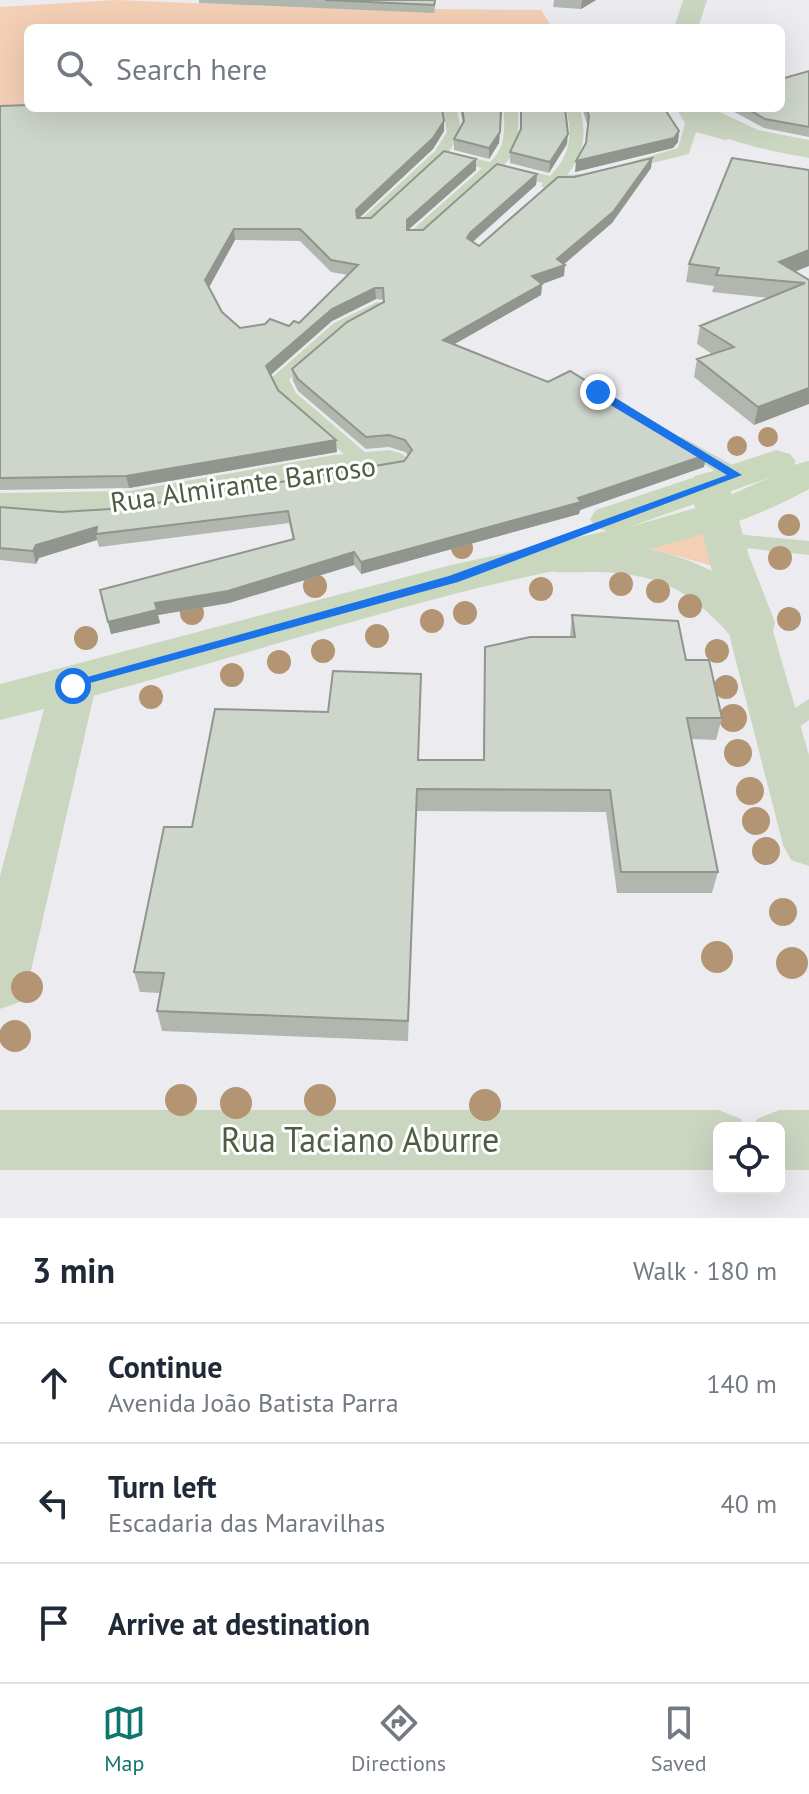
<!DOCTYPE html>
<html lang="en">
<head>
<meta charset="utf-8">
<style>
	body { margin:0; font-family:"PT Sans",sans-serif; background:#f2f2f3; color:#1f2937 }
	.controls { position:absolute; right:24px; bottom:24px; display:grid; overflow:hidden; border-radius:12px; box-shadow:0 8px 32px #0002 }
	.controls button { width:72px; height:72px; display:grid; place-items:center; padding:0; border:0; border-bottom:2px solid #e0e1e3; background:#fff; color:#1f2937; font:40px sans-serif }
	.stop { position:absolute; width:24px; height:24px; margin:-18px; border:6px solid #1a73e8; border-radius:50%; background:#fff }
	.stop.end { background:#1a73e8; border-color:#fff; box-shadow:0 2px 8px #0008 }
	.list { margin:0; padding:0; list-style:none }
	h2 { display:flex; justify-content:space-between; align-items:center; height:104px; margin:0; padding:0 32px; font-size:34px }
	h2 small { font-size:26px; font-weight:400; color:#747a83 }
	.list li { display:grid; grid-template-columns:52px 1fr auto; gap:24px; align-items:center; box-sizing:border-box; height:120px; padding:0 32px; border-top:2px solid #e0e1e3 }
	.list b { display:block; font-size:30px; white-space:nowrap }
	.list p { margin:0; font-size:26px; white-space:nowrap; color:#747a83 }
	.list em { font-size:26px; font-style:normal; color:#747a83 }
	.icon { flex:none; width:44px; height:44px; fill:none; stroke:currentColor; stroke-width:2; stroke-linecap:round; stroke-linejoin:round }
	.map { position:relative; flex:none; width:809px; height:1218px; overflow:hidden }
	.search { position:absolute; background:#fff; box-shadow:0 8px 32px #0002; left:24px; right:24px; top:24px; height:88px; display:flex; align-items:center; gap:20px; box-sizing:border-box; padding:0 28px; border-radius:12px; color:#747a83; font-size:30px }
	.sheet { height:464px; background:#fff }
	nav { display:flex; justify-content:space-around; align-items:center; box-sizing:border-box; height:112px; border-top:2px solid #e0e1e3; background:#fff; font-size:22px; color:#747a83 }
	nav a { display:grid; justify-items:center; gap:4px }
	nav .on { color:#0f766e }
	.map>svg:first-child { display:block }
	.green { fill:#f3cfb5 }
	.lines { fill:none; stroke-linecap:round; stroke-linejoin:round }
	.service { fill:#cbd6c1; fill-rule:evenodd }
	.minor { fill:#cbd6c1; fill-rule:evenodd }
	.secondary { fill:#c9d8bd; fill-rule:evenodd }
	.tree { fill:#b39573 }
	.wall { fill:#b1b7af; fill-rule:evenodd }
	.shaded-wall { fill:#90958e }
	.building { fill:#ced5cb; stroke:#90958e; stroke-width:2; fill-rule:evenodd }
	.route { fill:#1a73e8 }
	.labels { text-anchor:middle; stroke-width:6; stroke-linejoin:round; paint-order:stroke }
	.street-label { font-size:28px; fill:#4f5c43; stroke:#fff }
	.near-street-label { font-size:34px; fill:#4f5c43; stroke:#fff }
</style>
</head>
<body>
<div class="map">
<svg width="809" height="1218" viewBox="0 0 809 1218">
	<rect width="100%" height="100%" fill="#ececf0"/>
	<path class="green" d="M115 0 318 8 541 10 550 24 547 28H28V108L0 128V7Z
		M709 521 727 570 634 544Z"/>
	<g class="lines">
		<path class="service" d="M443 108H457L461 132 449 152 490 162C507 146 504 129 504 108H518C518 130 521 149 504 165L550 176C570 155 573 136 566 108H580C587 135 584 154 567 175L584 174 591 178 548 190 541 186 543 183 496 172 421 239H409V233L482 168 443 159 369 227H359V221L435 151 447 132Z
			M676 108C692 108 698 124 714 130 726 134 741 128 751 135L725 140 696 132 689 154 620 171V165L678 148 685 123Z
			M377 302 383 303V311L346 331 289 380 296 393 373 459 376 463 366 469 359 467 281 400 270 379 334 323Z
			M682 437 743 471 746 475 736 481 729 479 675 447 672 443 675 439Z
			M724 533 809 541V555L717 545 714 540Z
			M809 699V720L785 738H767L764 732 767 726Z"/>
		<path class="minor" d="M683 0H707L698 28H674Z
			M679 108H711L758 130 809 140V158C773 151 702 140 679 108Z
			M389 450 403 454 409 462 403 470 129 517 64 521 0 519V493L129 491 334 455Z
			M709 472 723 476 729 485 749 556 775 622 773 631 809 755V866L791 860 783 845 729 634C688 588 656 573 594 572 574 572 553 574 533 568L527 558 533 548C588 533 662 545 712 571L689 485 695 476Z
			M73 669 89 674 96 686 28 984 20 1002 0 1009V876L50 686 57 674Z
			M0 1110H719L741 1119 745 1128H719V1170H0Z
			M779 1110H809V1170H779V1128H753L757 1119Z"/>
		<path class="secondary" d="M776 450 790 454 796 462 793 465 809 461V489C698 550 571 563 450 595 299 635 151 683 0 720V684L451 565 607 531 596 528 590 519 596 510ZM771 477 710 504 629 527Z"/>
	</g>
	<g class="tree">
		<circle cx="768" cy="437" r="10"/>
		<circle cx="737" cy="446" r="10"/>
		<circle cx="789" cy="525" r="11"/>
		<circle cx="462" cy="548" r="11"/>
		<circle cx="780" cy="558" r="12"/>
		<circle cx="621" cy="584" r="12"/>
		<circle cx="315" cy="586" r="12"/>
		<circle cx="541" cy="589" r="12"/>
		<circle cx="658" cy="591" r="12"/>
		<circle cx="690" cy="606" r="12"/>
		<circle cx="192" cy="613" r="12"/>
		<circle cx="465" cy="613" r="12"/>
		<circle cx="789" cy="619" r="12"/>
		<circle cx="432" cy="621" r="12"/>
		<circle cx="377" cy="636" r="12"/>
		<circle cx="86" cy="638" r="12"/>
		<circle cx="323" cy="651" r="12"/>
		<circle cx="717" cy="651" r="12"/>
		<circle cx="279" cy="662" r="12"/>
		<circle cx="232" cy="675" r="12"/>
		<circle cx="726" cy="687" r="12"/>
		<circle cx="151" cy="697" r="12"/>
		<circle cx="733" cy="718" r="14"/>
		<circle cx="738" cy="753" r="14"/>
		<circle cx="750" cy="791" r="14"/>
		<circle cx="756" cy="821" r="14"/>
		<circle cx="766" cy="851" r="14"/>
		<circle cx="783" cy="912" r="14"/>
		<circle cx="717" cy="957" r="16"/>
		<circle cx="792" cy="963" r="16"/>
		<circle cx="27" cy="987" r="16"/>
		<circle cx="15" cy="1036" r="16"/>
		<circle cx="181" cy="1100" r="16"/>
		<circle cx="320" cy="1100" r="16"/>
		<circle cx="236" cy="1103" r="16"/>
		<circle cx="485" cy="1105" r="16"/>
	</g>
	<path class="wall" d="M199 0H436L434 13 199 3Z
		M554 0H596L581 9 553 7Z
		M809 71V137L764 128 727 108H781Z
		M0 106 444 131 433 149 359 218H371L476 159V170L408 230H423L537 174 536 185 473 242 479 246 574 177 652 158 651 168 612 223 564 264V276L542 284 541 295 455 344 706 455 704 467 580 510 579 514 361 574 354 565 229 603 158 615 160 623 111 634 100 590 293 540 289 523 99 547 97 540 39 558 36 564 0 560V507L61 512 127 508 404 461 408 455 405 452 389 447 366 449 298 391 293 381 292 369 384 302V300L376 299 332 321 271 375 278 390 337 452 129 488 0 490ZM235 240 300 241 331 272 348 275 299 323 289 326 240 328 222 312 209 287Z
		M460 108H502L499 143 489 159 454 150V139L463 124Z
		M520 108H565L567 144 549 173 510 163V152L520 130Z
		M582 108H664L679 131 678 142 673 148 575 172 586 143 588 127Z
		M689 264 795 272 809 280 754 425 694 377 697 359 712 354 697 344 700 326 770 298 712 292 714 286 686 282Z
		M572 615 686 660 722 718 716 740 691 739 718 872 712 893H617L606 812 416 811 408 1041 162 1031 157 1011 160 993 140 992 134 972 192 827 418 760H483L485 647 570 637Z"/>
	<path class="shaded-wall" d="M582 0H596L581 9Z
		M502 108 499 143 489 159V148Z
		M444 121V131L433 149 356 221V210Z
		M679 131 678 142 673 148 575 172 576 161Z
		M568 134 567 144 549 173 550 162Z
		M652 158 651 168 612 223 562 266 565 265 564 276 542 284 541 295 442 351 443 340 557 259Z
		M476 159V170L407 231V220Z
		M537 174 536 185 470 244 467 238 470 233Z
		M234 229 235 240 207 291 205 280Z
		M809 250V266L775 280 779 262Z
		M375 288 376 299 332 321 267 378 266 366 332 309Z
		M809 388V404L754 425 758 407Z
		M336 440 337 452 129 488 126 476Z
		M706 455 704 467 580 510 579 514 361 574V562L578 498Z
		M97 527 96 534 97 540 39 558 36 564 33 551 36 545Z
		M354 552V565L229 603 158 615 160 623 111 634 108 622 155 603Z"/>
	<path class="building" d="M325 0H435L434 5Z
		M809 71V127L765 119 746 108H781V79Z
		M28 105V108H442L444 121 433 138 356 210 357 218H371L444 151 476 159 407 220V230H423L497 164 537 174 470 233 467 238 479 246 558 177H574L652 158 613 212 557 259 565 265 532 276 542 284 443 340 548 382 570 371 706 455 578 498 581 502 361 562 354 552 228 591 155 603 157 610 108 622 100 590 294 539 288 511 96 534 97 527 36 545 33 551 0 548V507L61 512 127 508 404 461 412 450 405 440 389 435 366 437 298 379 292 369 347 322 384 302 383 288H375L332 309 266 366 278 390 336 440 126 476 0 478V106ZM234 229H300L331 260 358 265 299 323 294 321 289 326 270 319 265 324 240 328 222 312 205 280Z
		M462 108H501L500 132 489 148 454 139 464 121Z
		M521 108H565L568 134 550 162 510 152 521 129Z
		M586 108H664L679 131 674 138 576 161 586 143 589 116Z
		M732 158 809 170V250L779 262 809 280V388L758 407 697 359 734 347 700 326 805 283 716 275 719 268 689 264Z
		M572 615 678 621 686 660H709L722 718H687L718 872H621L610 790 417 789 408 1021 157 1011 164 973 134 972 164 827H192L215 709 328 712 333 671 421 674 418 760H484L485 647 530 637H575Z"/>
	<path class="route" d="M594 390H602L742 475 458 582 68 689V682L73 681 449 576 727 475 594 395Z"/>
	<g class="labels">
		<g class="street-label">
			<text transform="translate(243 484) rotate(-8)" y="10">Rua Almirante Barroso</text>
		</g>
		<g class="near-street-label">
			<text x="360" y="1152">Rua Taciano Aburre</text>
		</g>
	</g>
</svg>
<div class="controls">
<button><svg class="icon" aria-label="locate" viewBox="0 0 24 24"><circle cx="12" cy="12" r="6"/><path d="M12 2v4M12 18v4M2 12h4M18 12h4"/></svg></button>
</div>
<div class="stop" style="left:73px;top:686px"></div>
<div class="stop end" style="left:598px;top:392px"></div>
<div class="search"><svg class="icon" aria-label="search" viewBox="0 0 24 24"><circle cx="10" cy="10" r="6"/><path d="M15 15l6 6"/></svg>Search here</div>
</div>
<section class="sheet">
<h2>3 min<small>Walk · 180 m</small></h2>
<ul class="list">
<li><svg class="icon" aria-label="ahead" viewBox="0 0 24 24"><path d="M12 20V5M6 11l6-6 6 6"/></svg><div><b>Continue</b><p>Avenida João Batista Parra</p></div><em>140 m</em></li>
<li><svg class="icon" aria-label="left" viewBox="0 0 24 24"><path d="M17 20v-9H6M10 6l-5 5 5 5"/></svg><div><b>Turn left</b><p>Escadaria das Maravilhas</p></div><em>40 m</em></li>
<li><svg class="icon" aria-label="arrive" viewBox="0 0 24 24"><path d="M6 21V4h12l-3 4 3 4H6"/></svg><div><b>Arrive at destination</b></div></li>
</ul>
</section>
<nav>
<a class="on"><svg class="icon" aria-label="map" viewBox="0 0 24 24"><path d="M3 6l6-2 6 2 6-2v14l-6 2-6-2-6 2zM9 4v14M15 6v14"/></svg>Map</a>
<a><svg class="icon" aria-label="directions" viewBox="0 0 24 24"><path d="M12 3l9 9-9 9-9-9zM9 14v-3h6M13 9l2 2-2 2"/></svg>Directions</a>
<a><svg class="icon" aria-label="saved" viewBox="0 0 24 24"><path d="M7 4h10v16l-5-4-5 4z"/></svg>Saved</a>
</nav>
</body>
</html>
